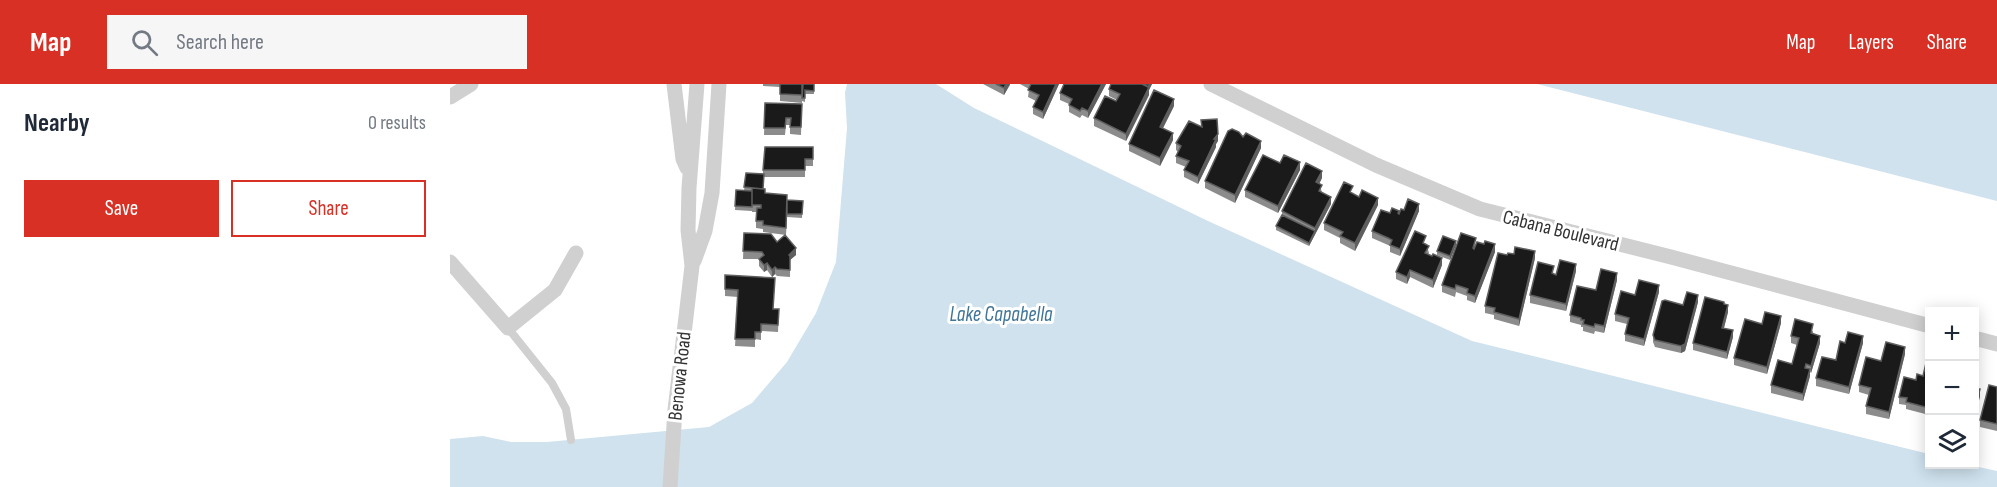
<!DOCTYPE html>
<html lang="en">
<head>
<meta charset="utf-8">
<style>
	body { margin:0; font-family:"Sofia Sans Condensed",sans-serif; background:#f6f6f7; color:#1f2937 }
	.controls { position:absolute; right:18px; bottom:18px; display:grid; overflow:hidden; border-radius:0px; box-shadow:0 3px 15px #0003 }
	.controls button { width:54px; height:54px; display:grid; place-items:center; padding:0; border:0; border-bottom:2px solid #e0e1e3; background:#fff; color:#1f2937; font:30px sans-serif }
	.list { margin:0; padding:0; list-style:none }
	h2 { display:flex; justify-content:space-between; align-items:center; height:78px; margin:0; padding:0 24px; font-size:26px }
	h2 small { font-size:20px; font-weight:400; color:#747a83 }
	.actions { display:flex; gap:12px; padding:18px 24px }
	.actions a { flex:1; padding:14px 0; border:2px solid #d93025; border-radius:0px; text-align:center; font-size:21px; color:#d93025 }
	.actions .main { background:#d93025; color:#fff }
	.icon { flex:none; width:33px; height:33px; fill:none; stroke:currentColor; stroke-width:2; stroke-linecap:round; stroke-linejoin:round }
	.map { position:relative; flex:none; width:1547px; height:403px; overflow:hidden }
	header { display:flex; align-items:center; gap:36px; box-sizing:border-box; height:84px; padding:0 30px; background:#d93025; color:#fff }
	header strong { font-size:28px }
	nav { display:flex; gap:33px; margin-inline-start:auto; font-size:21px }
	.search { width:420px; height:54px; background:#f6f6f7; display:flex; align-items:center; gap:15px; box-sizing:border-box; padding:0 21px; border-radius:0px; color:#747a83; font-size:22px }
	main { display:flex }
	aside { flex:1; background:#fff }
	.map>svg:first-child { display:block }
	.water { fill:#cfe2ee }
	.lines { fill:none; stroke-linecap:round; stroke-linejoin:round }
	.lane { stroke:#d0d0d0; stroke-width:8 }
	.street { stroke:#d0d0d0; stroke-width:15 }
	.wall { fill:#8c8c8c }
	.shaded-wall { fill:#5f5f5f }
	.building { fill:#1a1a1a; stroke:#5f5f5f; stroke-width:1.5 }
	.labels { text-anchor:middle; stroke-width:6; stroke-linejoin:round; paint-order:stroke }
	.street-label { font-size:20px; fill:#333; stroke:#fff }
	.water-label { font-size:21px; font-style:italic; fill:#3f7597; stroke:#fff }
</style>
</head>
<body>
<header>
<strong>Map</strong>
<div class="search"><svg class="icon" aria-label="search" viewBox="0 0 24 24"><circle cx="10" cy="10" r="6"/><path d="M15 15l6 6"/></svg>Search here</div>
<nav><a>Map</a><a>Layers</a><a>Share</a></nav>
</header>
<main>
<aside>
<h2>Nearby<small>0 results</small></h2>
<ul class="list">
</ul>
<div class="actions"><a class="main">Save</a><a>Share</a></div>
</aside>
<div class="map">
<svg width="1547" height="403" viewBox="0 0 1547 403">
	<rect width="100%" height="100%" fill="#fff"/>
	<path class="water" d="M397 0H486L524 24 758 137 1022 257 1479 370 1480 380 1520 381 1547 387V403H0V355L33 352 61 358H97L259 343 302 319 337 278 366 229 386 178 397 44 395 9Z
		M1087 0H1547V117Z"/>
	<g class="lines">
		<path class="lane" d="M58 244 102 299 116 325 121 356"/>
		<path class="street" d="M224 0 233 75 237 84
			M761 0 926 81 1030 125 1221 173 1480 242
			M0 13 21 0
			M244 177 255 147 262 109 269 0
			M0 178 58 244 105 206 126 169
			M1524 254 1547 260
			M220 403 225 326 242 182 238 146 239 104 247 0"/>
	</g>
	<path class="wall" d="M313 0H364V10H355V18L352 17V19L330 17V3L313 2Z
		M533 0H560V1L554 11Z
		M570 0H609L593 35 583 30V23L586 17 578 13 579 5Z
		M656 0 638 34 632 31 630 34 619 28V20L610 16V9Z
		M661 0H702L699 6V11L676 57 644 42V34L666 17 667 16 659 12V5Z
		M315 19 352 20 351 51 340 50V41H336L335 51H314Z
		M724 22 713 44 723 56 710 82 679 67V60Z
		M793 53 811 64 785 119 755 104V97Z
		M768 57 766 60V63L748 100 734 93V86L736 83 726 79V72L728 68 726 66V59Z
		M363 63V82H355V93H314L313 104 315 109 337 117H353L352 134 337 133 336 151 313 148V145L306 144V128H302V127L285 126 286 106 294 107 296 89 313 90V86Z
		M830 79 850 86 828 129 795 113V106Z
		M872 94 869 100 872 108 881 120 859 162 826 146V142L832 131V127Z
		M903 109V110L928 121 905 167 890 159V154L874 146V139Z
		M954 126 969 127 950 172 940 168V162L938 161 922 154V147L940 129 949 127V130Z
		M294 149 346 171 340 176V193L327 192 325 190 322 193 317 186 314 188 309 182V175H293Z
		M976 159 979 169 978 171 992 181 983 204 960 193 957 200 946 195V188Z
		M1026 160 1045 168 1025 219 1017 216V212L1006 208 1005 213 992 208V201Z
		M1006 161 1000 176 987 171V167Z
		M1085 174 1069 242 1044 235V231L1035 229V222Z
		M1126 187 1116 227 1080 219V211L1104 190 1106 191Z
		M275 191 324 225H329L328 248 311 247V256L305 255V263L285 262 288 213 275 212Z
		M1167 196 1154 249 1145 247 1144 250 1133 247V243H1131V241L1120 238V231L1146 206Z
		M1209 208 1194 262 1175 257V250L1177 240 1165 237V230L1185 211Z
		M1248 218 1235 267 1231 269 1205 263 1203 258V251L1233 221Z
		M1274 220 1278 228 1274 244 1283 253 1277 275 1243 266V259Z
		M1331 239 1317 290 1284 281V274L1312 240Z
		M1363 247V250L1370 259 1361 289 1360 288V292L1353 317 1321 309V301L1342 280 1347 261 1341 259V252Z
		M1395 259H1413L1399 310 1366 302V294L1386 276Z
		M1455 270 1439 335 1416 330V322L1419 311 1409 308V301L1431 277Z
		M1479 280V331L1456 325V321L1449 320V313L1466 296 1473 292Z
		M1547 303V347L1530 343V336Z"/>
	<path class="shaded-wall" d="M556 0H560L554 11V4Z
		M606 0H609L593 35V28Z
		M652 0H656L638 34V27Z
		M700 0H702L699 6V11L676 57V50Z
		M724 15V22L710 50V43Z
		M723 49V56L710 82V74Z
		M768 50V57L766 60V63L748 100V93L764 55Z
		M811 57V64L785 119V111Z
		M850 78V86L828 129V122Z
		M872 87V94L866 106V98Z
		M881 113V120L859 162V159L865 147V144Z
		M928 114V121L905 167V159Z
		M969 120V127L950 172V165Z
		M1006 157V161L1000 176V172Z
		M1045 160V168L1025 219V212Z
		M346 164V171L340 176V193V177L339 171Z
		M1085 167V174L1069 242V235Z
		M992 174V181L983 204V196Z
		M317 179V186L314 188V181Z
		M1126 180V187L1116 227V220Z
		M325 183V190L322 193V186Z
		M960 186V193L957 200V193Z
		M1167 189V196L1154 249V242Z
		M1209 201V208L1194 262V255Z
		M1248 211V218L1235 267 1231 269V262Z
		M1278 221V228L1272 251V244Z
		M1331 232V239L1317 290V283Z
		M1283 246V253L1277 275V268Z
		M1370 252V259L1361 289V282Z
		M1413 252V259L1399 310V303Z
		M1455 263V270L1439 335V328Z
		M1360 285V292L1353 317V310Z
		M1530 305V313L1524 334V327Z"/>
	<path class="building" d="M330 0H352V11L330 10Z
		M353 0H364V7L355 6V14H352Z
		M546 0H556L554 4Z
		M581 0H606L593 28 583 23 589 11 578 6Z
		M614 0H652L638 27 632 24 630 27 619 21 622 15 610 9Z
		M661 0H692L699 3 676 50 644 34 655 12 666 17 670 10 659 5Z
		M692 0H700L698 3Z
		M704 6 724 15 710 43 723 49 710 74 679 60Z
		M315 19 352 20 351 43H340L341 34H336L335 44H314Z
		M767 35 768 50 764 55H766L748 93 734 86 739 77 726 72 731 62 726 59 739 37 752 43 751 36Z
		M782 45 789 48 793 53 796 49 811 57 785 111 755 97 778 47Z
		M315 63H363V75H355V86H313Z
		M813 71 830 79 834 71 850 78 828 122 795 106Z
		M856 79 872 87 866 98 872 101 869 107 881 113 865 144 832 127Z
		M296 89 314 90 313 105 294 103Z
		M894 98 903 102 900 108 909 113 912 106 928 114 905 159 890 152 893 148 874 139Z
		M302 104 315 105V109L337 111 336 144 313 141V137H306L307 124H311V121H302Z
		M286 106 302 107V123L285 122Z
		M958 115 969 120 950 165 940 161 942 156 938 154 922 147 931 126 940 129 942 124 949 127 948 129 949 130 951 125 954 126Z
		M337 116 353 117 352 130H337Z
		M832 131 865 147 859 159 826 142Z
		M965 147 976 152 973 159 979 162 975 169 982 172 983 170 992 174 983 196 960 186 957 193 946 188Z
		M294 149 321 150 327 158 335 151 346 164 339 171 340 172V186L327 185 325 183 322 186 317 179 314 181 309 175 314 171 312 168 293 167Z
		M1011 149 1026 154 1023 164 1024 165 1027 158 1034 160 1035 157 1045 160 1025 212 1017 209 1018 205 1006 201 1005 205 992 201Z
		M993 152 1006 157 1000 172 987 167Z
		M1065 163 1085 167 1069 235 1044 228 1045 224 1035 222 1048 169 1057 171 1058 169 1064 170Z
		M1110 176 1126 180 1116 220 1080 211 1088 178 1104 182 1102 189 1106 191Z
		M1151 185 1167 189 1154 242 1145 240 1144 243 1133 240 1134 236H1131V234L1120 231 1127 202 1146 206Z
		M275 191 325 194 323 225H329L328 241 311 240V248H305V255H285L288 206 275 205Z
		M1189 196 1209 201 1194 255 1175 250 1179 234 1165 230 1171 207 1185 211Z
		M1237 208 1248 211 1235 260 1231 262 1205 256 1203 251 1212 217 1215 216 1233 221Z
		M1255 213 1274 218V220L1278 221 1272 244 1283 246 1277 268 1243 259Z
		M1315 228 1331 232 1317 283 1284 274 1295 235 1312 240Z
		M1345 235 1363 240 1361 249 1370 252 1361 282 1356 280 1355 284 1360 285 1353 310 1321 301 1328 276 1342 280 1349 254 1341 252Z
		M1398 248 1413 252 1399 303 1366 294 1372 273 1386 276 1390 257 1395 259Z
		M1436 258 1455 263 1439 328 1416 322 1421 304 1409 301 1416 273 1431 277Z
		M1476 279 1479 280V324L1456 318 1457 314 1449 313 1454 293 1466 296 1467 290 1473 292Z
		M1539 301 1547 303V340L1530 336Z
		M1524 304 1530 305 1524 327Z"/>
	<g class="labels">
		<g class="street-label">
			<text transform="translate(1111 146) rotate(14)" y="7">Cabana Boulevard</text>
			<text transform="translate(229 292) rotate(-84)" y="7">Benowa Road</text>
		</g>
		<g class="water-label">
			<text x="551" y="237">Lake Capabella</text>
		</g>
	</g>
</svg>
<div class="controls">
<button>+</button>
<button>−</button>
<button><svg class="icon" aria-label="layers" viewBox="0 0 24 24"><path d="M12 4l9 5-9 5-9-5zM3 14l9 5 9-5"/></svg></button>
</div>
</div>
</main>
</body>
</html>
